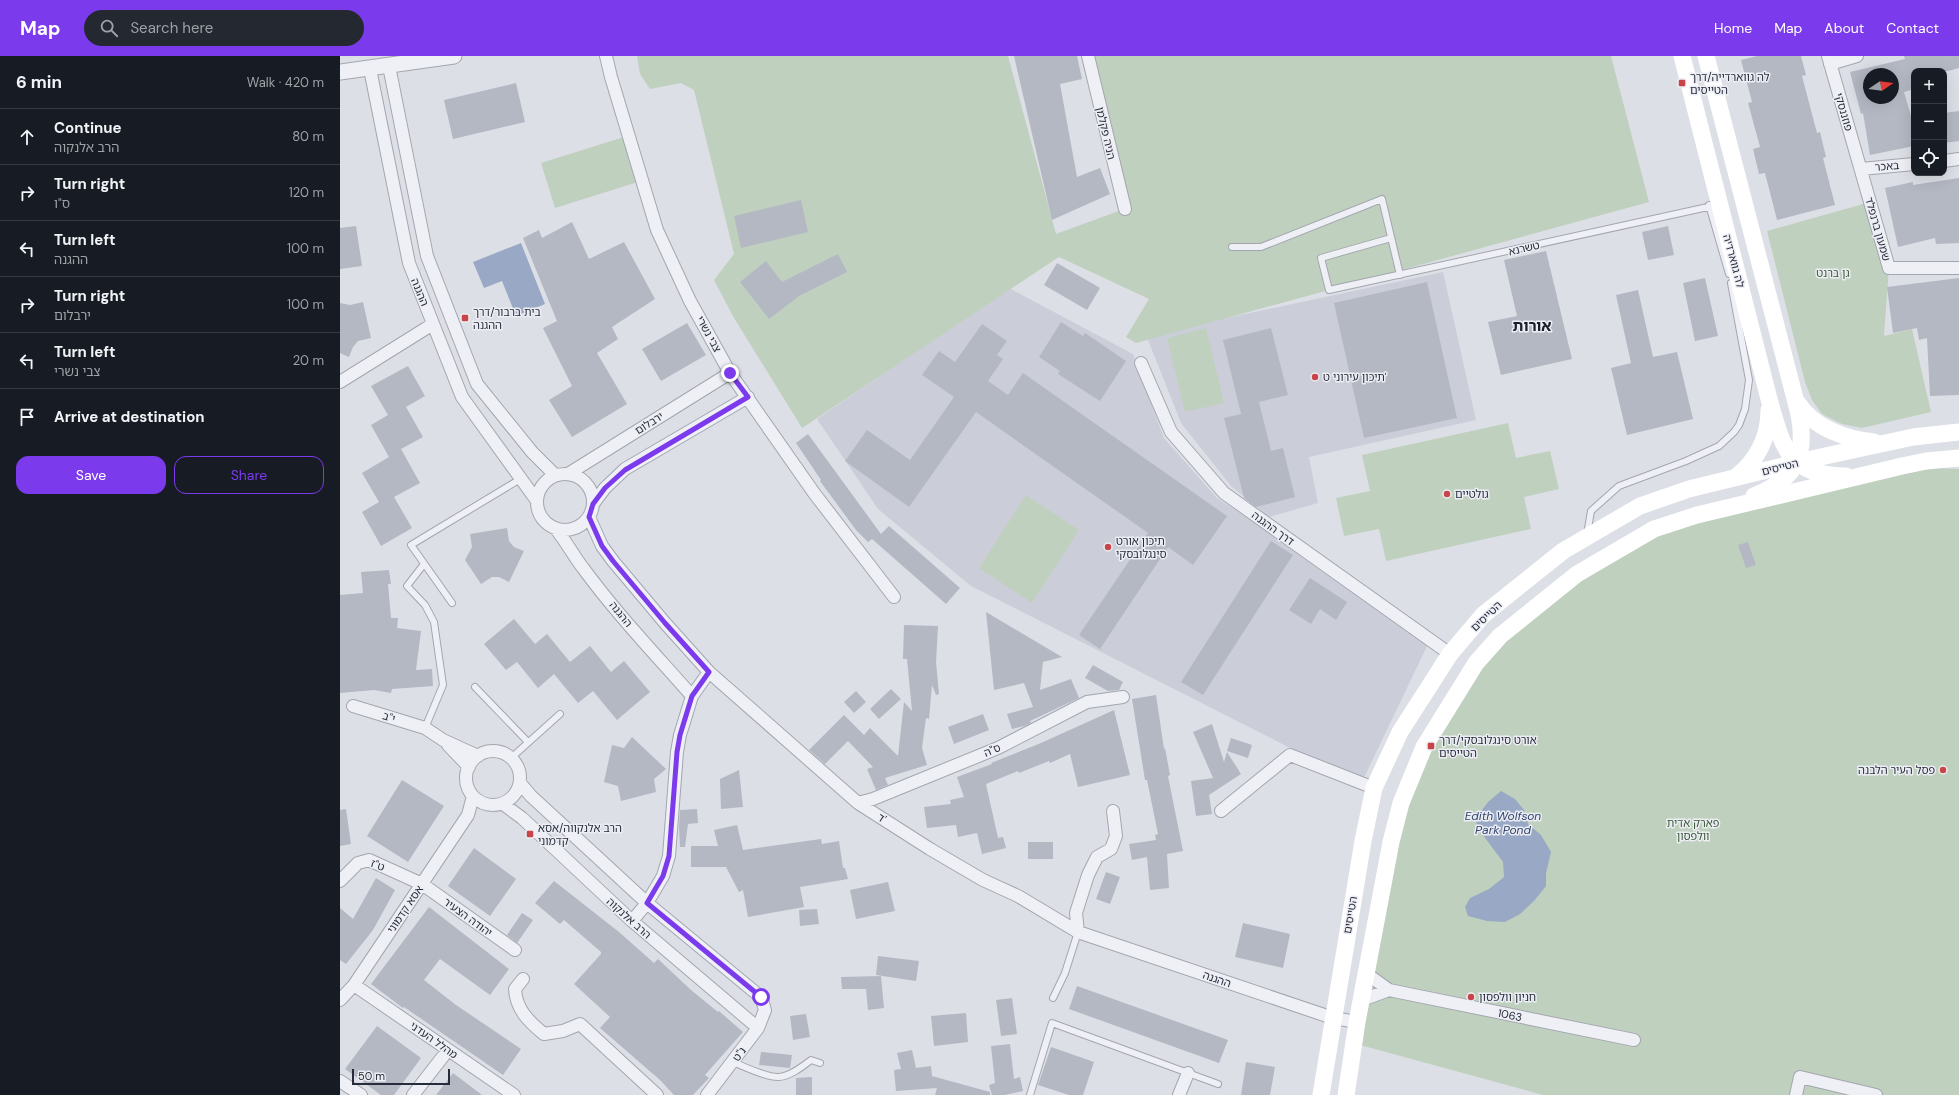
<!DOCTYPE html>
<html lang="en">
<head>
<meta charset="utf-8">
<style>
	body { margin:0; font-family:"DM Sans","Noto Sans Hebrew",sans-serif; background:#242831; color:#f1f3f6 }
	.controls { position:absolute; right:12px; top:12px; display:grid; overflow:hidden; border-radius:8px; box-shadow:0 4px 16px #0002 }
	.controls button { width:36px; height:36px; display:grid; place-items:center; padding:0; border:0; border-bottom:1px solid #363941; background:#171b24; color:#f1f3f6; font:20px sans-serif }
	.compass { position:absolute; left:1523px; top:12px; width:36px; height:36px; border-radius:50%; background:#171b24; box-shadow:0 4px 16px #0002; rotate:77deg }
	.scale { position:absolute; left:12px; bottom:10px; width:98px; box-sizing:border-box; padding-left:4px; border:2px solid #272c3c; border-top:0; font-size:11px; line-height:14px; white-space:nowrap; color:#272c3c; -webkit-text-stroke:3px #eceef4; paint-order:stroke }
	.stop { position:absolute; width:12px; height:12px; margin:-9px; border:3px solid #7c3aed; border-radius:50%; background:#fff }
	.stop.end { background:#7c3aed; border-color:#fff; box-shadow:0 1px 4px #0008 }
	.list { margin:0; padding:0; list-style:none }
	h2 { display:flex; justify-content:space-between; align-items:center; height:52px; margin:0; padding:0 16px; font-size:17px }
	h2 small { font-size:13px; font-weight:400; color:#9ea1a6 }
	.list li { display:grid; grid-template-columns:26px 1fr auto; gap:12px; align-items:center; box-sizing:border-box; height:56px; padding:0 16px; border-top:1px solid #363941 }
	.list b { display:block; font-size:15px; white-space:nowrap }
	.list p { margin:0; font-size:13px; white-space:nowrap; color:#9ea1a6 }
	.list em { font-size:13px; font-style:normal; color:#9ea1a6 }
	.actions { display:flex; gap:8px; padding:12px 16px }
	.actions a { flex:1; padding:9px 0; border:1px solid #7c3aed; border-radius:12px; text-align:center; font-size:14px; color:#7c3aed }
	.actions .main { background:#7c3aed; color:#fff }
	.icon { flex:none; width:22px; height:22px; fill:none; stroke:currentColor; stroke-width:2; stroke-linecap:round; stroke-linejoin:round }
	.map { position:relative; flex:none; width:1619px; height:1039px; overflow:hidden }
	header { display:flex; align-items:center; gap:24px; box-sizing:border-box; height:56px; padding:0 20px; background:#7c3aed; color:#fff }
	header strong { font-size:19px }
	nav { display:flex; gap:22px; margin-inline-start:auto; font-size:14px }
	.search { width:280px; height:36px; background:#242831; display:flex; align-items:center; gap:10px; box-sizing:border-box; padding:0 14px; border-radius:22px; color:#9ea1a6; font-size:15px }
	main { display:flex }
	aside { flex:1; background:#171b24 }
	.map>svg:first-child { display:block }
	.built { fill:#cbced8 }
	.green { fill:#c0d0be }
	.water { fill:#98a8c5 }
	.building { fill:#b4b8c3; fill-rule:evenodd }
	.lines { fill:none; stroke-linecap:round; stroke-linejoin:round }
	.service-casing { stroke:#a3a6b0; stroke-width:8 }
	.minor-casing { stroke:#a3a6b0; stroke-width:14 }
	.tertiary-casing { stroke:#a3a6b0; stroke-width:17 }
	.service { stroke:#eff0f5; stroke-width:6 }
	.minor { stroke:#eff0f5; stroke-width:12 }
	.tertiary { stroke:#eff0f5; stroke-width:15 }
	.secondary { stroke:#fff; stroke-width:17 }
	.route { stroke:#7c3aed; stroke-width:5 }
	.poi-dot { fill:#c84448; stroke:#eceef4; stroke-width:1.5 }
	.labels { text-anchor:middle; stroke-width:3; stroke-linejoin:round; paint-order:stroke }
	.poi-label { font-size:11px; fill:#272c3c; stroke:#eceef4; text-anchor:start }
	.street-label { font-size:11px; fill:#272c3c; stroke:#eceef4 }
	.park-label { font-size:11px; fill:#375735; stroke:#eceef4 }
	.water-label { font-size:12px; font-style:italic; fill:#33466e; stroke:#eceef4 }
	.district-label { font-size:15px; font-weight:bold; fill:#191d2c; stroke:#eceef4 }
</style>
</head>
<body>
<header>
<strong>Map</strong>
<div class="search"><svg class="icon" aria-label="search" viewBox="0 0 24 24"><circle cx="10" cy="10" r="6"/><path d="M15 15l6 6"/></svg>Search here</div>
<nav><a>Home</a><a>Map</a><a>About</a><a>Contact</a></nav>
</header>
<main>
<aside>
<h2>6 min<small>Walk · 420 m</small></h2>
<ul class="list">
<li><svg class="icon" aria-label="ahead" viewBox="0 0 24 24"><path d="M12 20V5M6 11l6-6 6 6"/></svg><div><b>Continue</b><p>הרב אלנקוה</p></div><em>80 m</em></li>
<li><svg class="icon" aria-label="right" viewBox="0 0 24 24"><path d="M7 20v-9h11M14 6l5 5-5 5"/></svg><div><b>Turn right</b><p>ס&quot;ו</p></div><em>120 m</em></li>
<li><svg class="icon" aria-label="left" viewBox="0 0 24 24"><path d="M17 20v-9H6M10 6l-5 5 5 5"/></svg><div><b>Turn left</b><p>ההגנה</p></div><em>100 m</em></li>
<li><svg class="icon" aria-label="right" viewBox="0 0 24 24"><path d="M7 20v-9h11M14 6l5 5-5 5"/></svg><div><b>Turn right</b><p>ירבלום</p></div><em>100 m</em></li>
<li><svg class="icon" aria-label="left" viewBox="0 0 24 24"><path d="M17 20v-9H6M10 6l-5 5 5 5"/></svg><div><b>Turn left</b><p>צבי נשרי</p></div><em>20 m</em></li>
<li><svg class="icon" aria-label="arrive" viewBox="0 0 24 24"><path d="M6 21V4h12l-3 4 3 4H6"/></svg><div><b>Arrive at destination</b></div></li>
</ul>
<div class="actions"><a class="main">Save</a><a>Share</a></div>
</aside>
<div class="map">
<svg width="1619" height="1039" viewBox="0 0 1619 1039">
	<rect width="100%" height="100%" fill="#dddfe6"/>
	<path class="built" d="M1103 216 1136 364 969 401 978 447 929 461 891 430 841 367 806 279Z
		M669 232 793 298 824 382 877 442 1090 584 1021 728 631 530 538 453 477 363Z"/>
	<path class="green" d="M297 0H668L716 178 784 153 748 0H1271L1309 146 796 287 786 281 809 243 719 201 462 372 394 262 374 224 394 198 354 34 341 27 310 33 300 18Z
		M284 81 298 126 215 152 201 107Z
		M1530 146 1549 212 1544 280 1572 273 1591 356 1522 372 1502 368 1482 358 1472 344 1465 326 1427 175Z
		M866 272 884 347 845 356 827 282Z
		M1168 367 1176 402 1210 395 1219 433 1184 441 1191 473 1046 505 1039 473 1004 480 996 442 1030 435 1022 399Z
		M1595 412 1619 413V1039H1203L1020 989 1065 745 1098 674 1160 585 1239 522 1312 478 1558 419Z
		M686 439 739 474 692 547 639 512Z"/>
	<path class="water" d="M181 187 205 248 176 260 162 225 144 232 133 206Z
		M1161 735 1175 743 1184 754 1188 768 1201 779 1211 796 1206 817V830L1194 845 1180 858 1165 866 1147 865 1128 860 1125 851 1130 842 1149 833 1164 821 1163 806 1137 771 1136 762 1148 746Z"/>
	<path class="building" d="M674 0H737L742 23 720 28 737 121 760 112 770 138 712 164Z
		M1417 0H1461L1466 19 1462 20 1477 77 1480 76 1486 101 1483 102 1495 149 1437 164 1425 117 1419 118 1413 93 1420 91 1408 47 1412 46 1401 4Z
		M1564 0H1619V12L1608 15H1574V33L1564 36 1574 70V90L1530 99 1523 57 1521 58 1510 16 1565 3ZM1529 18H1553V42H1529Z
		M176 27 185 66 113 83 104 44Z
		M1619 55V85L1604 87V57Z
		M1619 122V187L1596 188 1595 182 1558 191 1545 132 1573 126V129Z
		M461 144 468 176 401 192 394 160Z
		M232 166 249 203 284 186 315 243 272 271 278 283 257 297 287 348 232 381 209 344 232 330 203 272 217 265 183 182 199 174 202 182Z
		M16 170 22 210 0 213V172Z
		M1328 170 1334 199 1308 204 1302 176Z
		M1206 195 1232 303 1161 319 1148 266 1177 260 1164 204Z
		M498 198 507 216 459 240 429 263 400 226 426 205 442 226Z
		M717 207 760 232 747 254 704 229Z
		M1365 222 1378 280 1355 285 1343 227Z
		M1619 222V339L1590 340 1587 282 1579 284 1577 272 1553 277 1547 231Z
		M1087 226 1117 362 1024 382 994 247Z
		M1298 234 1313 301 1337 296 1353 363 1287 379 1271 312 1291 307 1276 239Z
		M23 246 31 282 18 285 13 291 9 301 0 297V247L10 249Z
		M721 266 743 280 745 277 786 305 760 345 718 318 720 315 699 301Z
		M347 267 366 299 321 325 302 293Z
		M642 268 667 285 657 299 663 303 648 325 668 339 683 317 887 460 853 509 828 491 760 593 739 579 808 477 636 356 569 451 505 405 527 374 570 404 614 341 582 319 599 295 615 306Z
		M931 272 948 339 919 346 931 395 943 392 955 441 916 451 904 442 884 362 901 358 883 284Z
		M68 310 85 340 66 351 83 381 61 393 80 427 54 441 72 472 41 490 22 456 39 446 22 417 49 401 31 369 48 359 31 330Z
		M468 378 541 478 549 470 620 532 606 548 532 483 528 486 516 474 480 425 481 424 456 387Z
		M167 472 169 485 174 491 184 495 169 526 159 521H152L141 528 125 504 132 491 130 478Z
		M931 485 953 499 863 639 841 626Z
		M1408 486 1416 509 1406 512 1398 489Z
		M49 514 51 528H48L51 562H58L57 572 81 575 76 614 92 613 93 630 52 633 51 637 34 634 0 637V539L23 537 21 516Z
		M970 522 1007 546 996 564 980 553 971 568 949 554Z
		M646 556 722 601 703 606 700 634 731 623 739 642 690 665 691 667 684 670 672 673 667 658 693 651 684 627 654 634Z
		M174 563 195 588 207 578 230 606 250 590 271 616 284 605 310 636 277 664 253 635 238 647 214 618 198 632 177 606 166 614 144 588Z
		M564 569 598 570 596 606 599 638 596 639 592 629 589 663 586 662 582 692 587 709 545 722 548 729 536 734 527 713 533 711 508 685 485 708 469 694 504 659 524 679 530 672 558 700 564 646 572 655 567 603H563Z
		M753 609 783 626 779 634 768 635 745 622Z
		M551 633 561 643 539 663 530 653Z
		M516 635 526 646 514 657 504 646Z
		M816 639 824 693 825 692 830 719 828 720 843 795 827 798 829 832 810 834 807 801 792 804 789 788 816 784 815 779 818 778 807 724H805L792 643Z
		M774 654 790 719 738 731 730 698 710 707 709 705 679 717 678 715 646 728 658 782 663 781 666 792 642 798 637 777 618 781 616 769 587 772 584 751 611 748 610 744 624 741 617 721 652 708 651 707 701 687Z
		M643 658 649 674 614 688 608 671Z
		M872 668 884 706 887 696 901 718 869 739 872 758 856 760 851 725 873 722 853 676Z
		M292 681 326 713 314 723 316 736 281 745 278 730 264 726 272 689 284 692Z
		M891 682 912 689 908 702 887 695Z
		M399 714 403 751 381 753 380 723Z
		M62 724 104 750 68 806 27 780Z
		M6 753 11 788 0 790V754Z
		M357 753 358 767 348 768 345 791H340L339 771 340 754Z
		M397 769 403 794 481 783 482 788 499 785 503 812H505L508 823 460 831 464 851 408 861 403 834 399 836 386 811H351V790H378L374 774Z
		M688 786H713V803H688Z
		M134 792 176 823 150 860 108 830Z
		M766 816 780 821 770 848 756 843Z
		M36 822 55 834 33 874 6 908 0 904V852L13 863Z
		M214 825 279 876 314 907 318 903 351 934 378 956 379 955 403 976 365 1019 369 1022 353 1039H334L320 1024 260 972 270 961 234 928 261 898V896L224 864 220 868 195 847Z
		M548 826 555 855 516 863 510 834Z
		M89 851 169 913 150 939 100 903 84 924 116 949 181 993 163 1019 64 951 63 952 31 928Z
		M477 853 479 868 460 870 459 854Z
		M182 857 193 864 177 887 167 879Z
		M903 867 950 878 943 912 895 901Z
		M538 900 579 905 576 925 536 919Z
		M541 920 544 952 528 954 526 933H502L501 921Z
		M737 930 888 984 879 1007 729 953Z
		M672 942 677 978 661 980 656 944Z
		M626 957 628 986 594 990 591 960Z
		M466 958 470 981 453 984 450 960Z
		M37 970 81 1002 54 1039H41L5 1013Z
		M670 988 674 1023 680 1021 683 1035 665 1039H652L649 1029 655 1027 651 990Z
		M711 991 754 1006 743 1039H729L698 1029Z
		M572 994 576 1012 591 1010 592 1020 650 1036V1039H595L597 1032 556 1035 554 1014 561 1013 557 997Z
		M421 996 452 999 450 1012 419 1009Z
		M906 1006 935 1011 930 1039H901Z
		M113 1017 142 1039H96Z
		M472 1021V1039H456V1022Z"/>
	<g class="lines">
		<g class="service-casing">
			<path id="service" d="M1369 149 1389 218
				M1051 182 981 202 989 234 1377 149
				M892 191H921L1042 143 1060 219
				M1247 478 1251 455 1279 430 1346 405 1379 390 1394 376 1399 369 1405 353 1409 324 1391 227
				M84 508 67 530 85 549 94 566 103 629 85 672
				M112 547 71 489 182 422
				M135 631 188 686
				M171 702 220 658
				M713 942 725 917 738 876
				M393 1006C405 1011 425 1021 438 1021 449 1021 462 1011 471 1004L480 1007
				M690 1039 712 967 878 1028"/>
		</g>
		<g class="minor-casing">
			<path id="minor" d="M266 0 271 21 317 174 350 245 390 317 474 437 554 541
				M748 0 785 153
				M1488 0 1549 212H1619
				M1490 8 1517 0
				M49 10 87 200 137 328 192 396 215 419
				M30 13 69 207 122 341 197 445
				M1604 105 1619 103
				M1521 113 1574 108
				M801 307 831 376 884 437 1110 598
				M0 326 93 268
				M228 418 390 317
				M197 446a28 28 0 1 1 56 0a28 28 0 1 1-56 0Z
				M253 448 265 432 285 413 408 341
				M249 461 262 490 273 505 325 567 369 616 518 747 590 793 643 824 678 840 738 876 993 962 1017 966
				M215 472C226 485 233 499 243 512 276 557 315 598 352 640
				M13 650 85 672 103 684 138 700
				M108 689 129 711
				M126 722a27 27 0 1 1 54 0a27 27 0 1 1-54 0Z
				M180 727 191 740 307 847 421 941 425 954 418 972 367 1039
				M518 747 533 743 658 692 747 646 783 641
				M163 748 182 762 292 865 418 972
				M881 755 950 699 1034 732
				M0 825 18 807 29 804 82 828 175 894
				M292 865 307 847 323 820 329 800 337 696 340 679 352 640 369 616
				M738 876 736 857 748 819 757 801 771 793 776 780 773 755
				M1027 918 1049 934 1294 984
				M183 923 175 933C176 953 188 965 204 978L223 975 240 968 317 1039
				M14 929 174 1039
				M0 944 14 929 128 759 133 740
				M1022 944 1049 934
				M0 1025 21 1039
				M73 1039 108 994
				M839 1039 848 1017
				M1456 1039 1460 1021 1536 1039"/>
		</g>
		<g class="tertiary-casing">
			<path id="tertiary" d="M0 16 114 0"/>
		</g>
		<use href="#service" class="service"/>
		<use href="#minor" class="minor"/>
		<use href="#tertiary" class="tertiary"/>
		<path class="secondary" d="M1342 0 1429 343C1443 393 1448 419 1506 420
			M1366 0 1459 358C1467 401 1456 423 1414 440
			M1457 346C1473 372 1506 383 1534 386
			M1396 421C1417 405 1429 381 1429 354
			M981 1039 1023 785 1034 732 1060 676 1110 598 1143 559 1223 495 1300 450 1349 433 1476 402 1573 381 1619 376
			M1006 1039 1017 966 1051 786 1061 747 1084 691 1136 607 1160 580 1237 518 1314 473 1357 459 1562 410 1586 405 1619 402"/>
	</g>
	<g class="lines">
		<path class="route" d="M390 317 408 341 285 414 265 432 253 448 249 461 262 490 273 505 325 567 369 616 352 640 340 679 337 696 329 800 323 820 307 847 421 941"/>
	</g>
	<g class="poi-dot">
		<rect x="1338" y="23" width="8" height="8" rx="2"/>
		<rect x="121" y="258" width="8" height="8" rx="2"/>
		<circle cx="975" cy="321" r="4"/>
		<circle cx="1107" cy="438" r="4"/>
		<circle cx="768" cy="491" r="4"/>
		<rect x="1087" y="686" width="8" height="8" rx="2"/>
		<circle cx="1603" cy="714" r="4"/>
		<rect x="186" y="774" width="8" height="8" rx="2"/>
		<circle cx="1131" cy="941" r="4"/>
	</g>
	<g class="labels">
		<g class="poi-label">
			<text x="1350" y="25">לה גווארדייה/דרך<tspan x="1350" dy="13">הטייסים</tspan></text>
			<text x="133" y="260">בית ברבור/דרך<tspan x="133" dy="13">ההגנה</tspan></text>
			<text x="983" y="325">תיכון עירוני ט'</text>
			<text x="1115" y="442">גולטיים</text>
			<text x="776" y="489">תיכון אורט<tspan x="776" dy="13">סינגלובסקי</tspan></text>
			<text x="1099" y="688">אורט סינגלובסקי/דרך<tspan x="1099" dy="13">הטייסים</tspan></text>
			<text x="1595" y="718" text-anchor="end">פסל העיר הלבנה</text>
			<text x="198" y="776">הרב אלנקווה/אסא<tspan x="198" dy="13">קדמוני</tspan></text>
			<text x="1139" y="945">חניון וולפסון</text>
		</g>
		<g class="street-label">
			<text transform="translate(1504 56) rotate(74)" y="4">פוזננסקי</text>
			<text transform="translate(766 77) rotate(77)" y="4">הניה פקלמן</text>
			<text transform="translate(1547 110) rotate(-5)" y="4">באכר</text>
			<text transform="translate(1538 173) rotate(74)" y="4">שמעון ברנפלד</text>
			<text transform="translate(1184 192) rotate(-13)" y="4">טשרנא</text>
			<text transform="translate(1394 205) rotate(75)" y="4">לה גווארדיה</text>
			<text transform="translate(80 236) rotate(68)" y="4">ההגנה</text>
			<text transform="translate(369 278) rotate(61)" y="4">צבי נשרי</text>
			<text transform="translate(309 367) rotate(-32)" y="4">ירבלום</text>
			<text transform="translate(1440 411) rotate(-14)" y="4">הטייסים</text>
			<text transform="translate(933 472) rotate(36)" y="4">דרך ההגנה</text>
			<text transform="translate(281 558) rotate(51)" y="4">ההגנה</text>
			<text transform="translate(1146 560) rotate(-44)" y="4">הטייסים</text>
			<text transform="translate(49 661) rotate(18)" y="4">י"ב</text>
			<text transform="translate(652 694) rotate(-23)" y="4">ס"ה</text>
			<text transform="translate(542 762) rotate(33)" y="4">ד'</text>
			<text transform="translate(38 809) rotate(21)" y="4">ט"ז</text>
			<text transform="translate(65 853) rotate(-56)" y="4">אסא קדמוני</text>
			<text transform="translate(1010 859) rotate(-80)" y="4">הטייסים</text>
			<text transform="translate(128 861) rotate(36)" y="4">יהודה הצעיר</text>
			<text transform="translate(289 862) rotate(42)" y="4">הרב אלנקוה</text>
			<text transform="translate(877 923) rotate(19)" y="4">ההגנה</text>
			<text transform="translate(1170 959) rotate(12)" y="4">1063</text>
			<text transform="translate(94 984) rotate(35)" y="4">מהלל העדני</text>
			<text transform="translate(399 998) rotate(-53)" y="4">נ"ט</text>
		</g>
		<g class="park-label">
			<text x="1493" y="221">גן ברנט</text>
			<text x="1353" y="771">פארק אדית<tspan x="1353" dy="13">וולפסון</tspan></text>
		</g>
		<g class="water-label">
			<text x="1163" y="764">Edith Wolfson<tspan x="1163" dy="14">Park Pond</tspan></text>
		</g>
		<g class="district-label">
			<text x="1192" y="275">אורות</text>
		</g>
	</g>
</svg>
<div class="controls">
<button>+</button>
<button>−</button>
<button><svg class="icon" aria-label="locate" viewBox="0 0 24 24"><circle cx="12" cy="12" r="6"/><path d="M12 2v4M12 18v4M2 12h4M18 12h4"/></svg></button>
</div>
<svg class="compass" viewBox="-18 -18 36 36"><path d="M0-13l5 13h-10z" fill="#e53935"/><path d="M0 13l5-13h-10z" fill="#9ea1a6"/></svg>
<div class="scale">50 m</div>
<div class="stop" style="left:421px;top:941px"></div>
<div class="stop end" style="left:390px;top:317px"></div>
</div>
</main>
</body>
</html>
